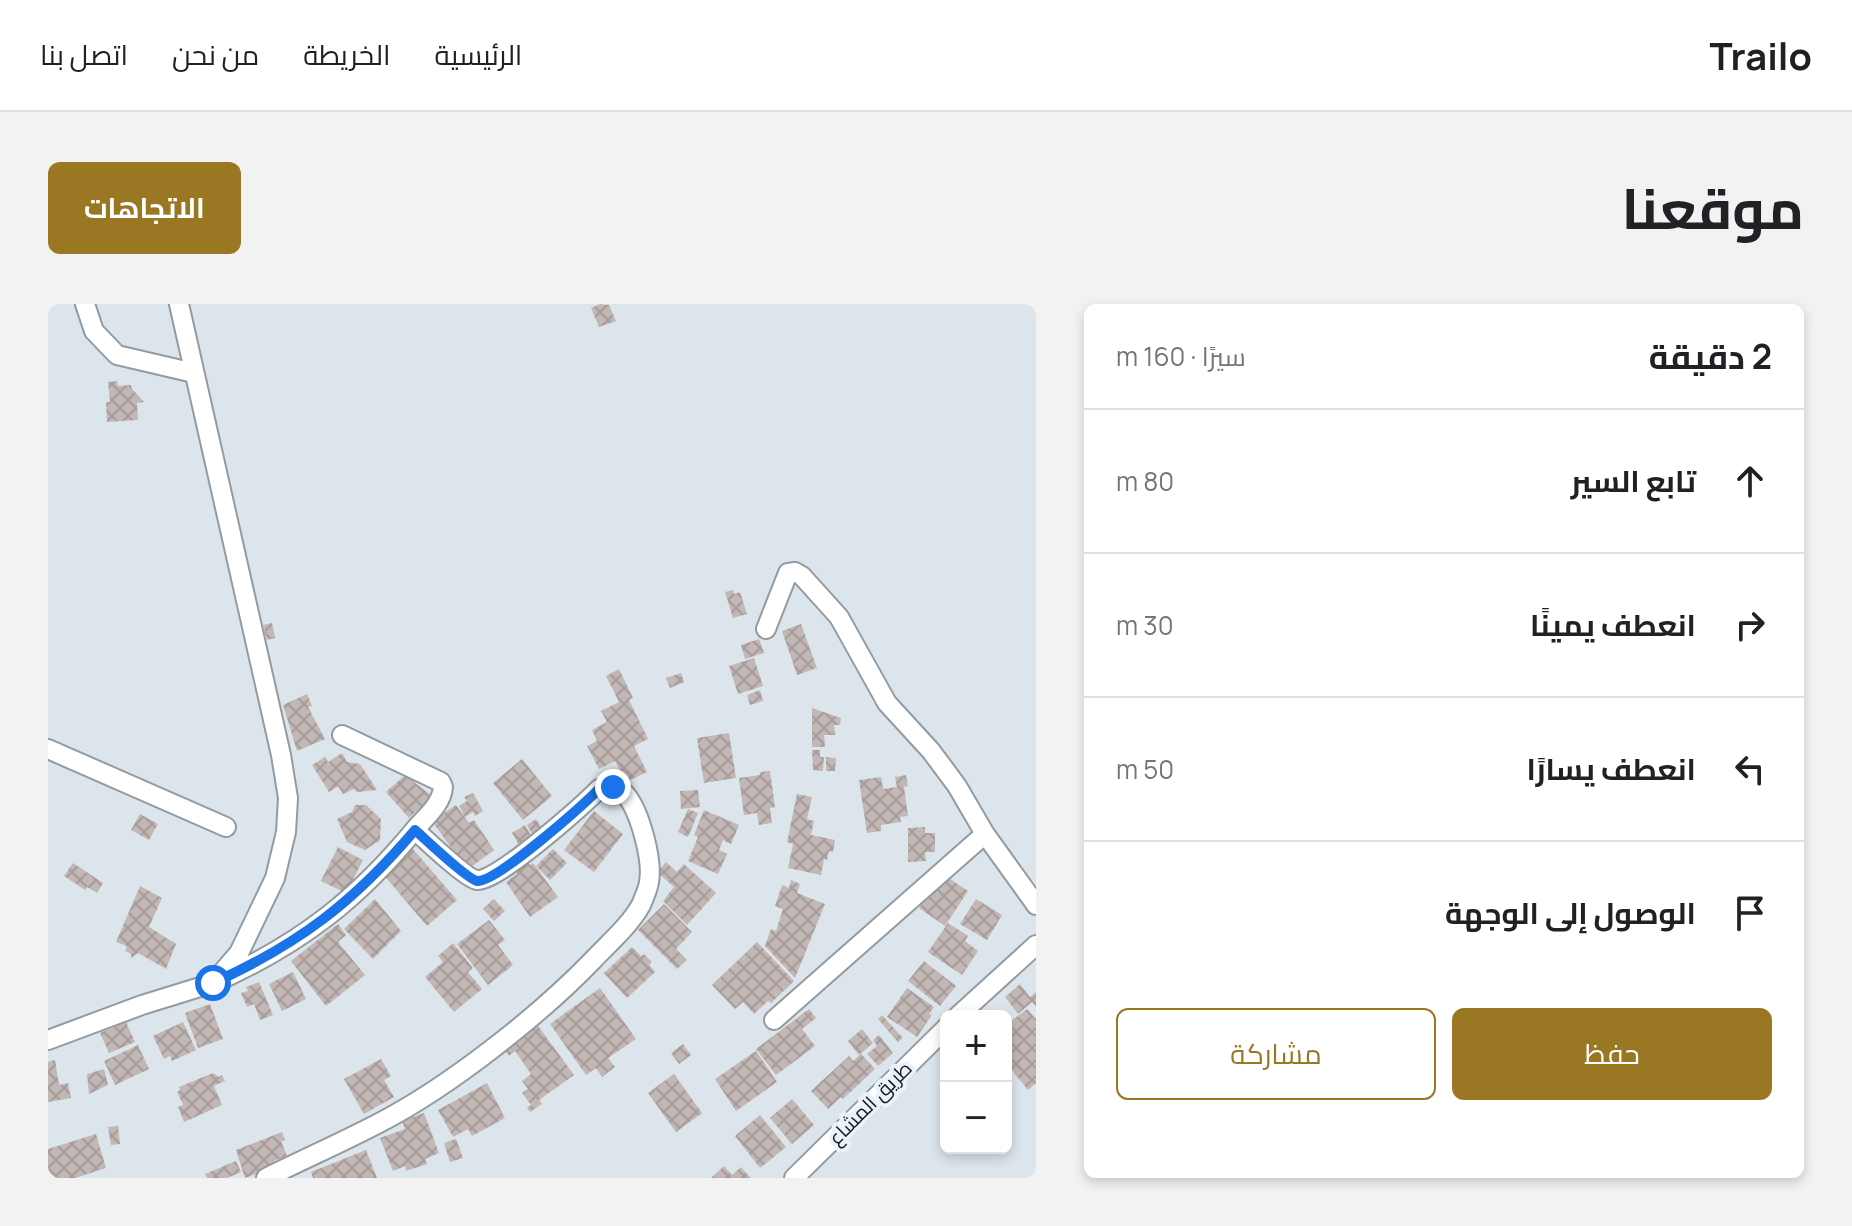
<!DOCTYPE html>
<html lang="ar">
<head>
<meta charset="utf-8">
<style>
	body { margin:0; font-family:Manrope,Cairo,sans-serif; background:#f2f2f2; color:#202124; direction:rtl }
	.controls { position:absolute; right:24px; bottom:24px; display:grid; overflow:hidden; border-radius:12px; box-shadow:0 4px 12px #0003 }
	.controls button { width:72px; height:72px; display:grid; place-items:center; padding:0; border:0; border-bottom:2px solid #e0e0e0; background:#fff; color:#202124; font:40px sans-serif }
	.stop { position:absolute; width:24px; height:24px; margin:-18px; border:6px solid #1a73e8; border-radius:50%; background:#fff }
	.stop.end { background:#1a73e8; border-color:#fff; box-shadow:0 2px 8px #0008 }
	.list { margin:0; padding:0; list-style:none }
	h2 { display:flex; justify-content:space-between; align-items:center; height:104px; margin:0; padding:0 32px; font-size:34px }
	h2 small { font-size:26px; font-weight:400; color:#757577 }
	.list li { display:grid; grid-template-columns:52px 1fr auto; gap:24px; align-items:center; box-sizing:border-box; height:144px; padding:0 32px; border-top:2px solid #e0e0e0 }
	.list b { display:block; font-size:30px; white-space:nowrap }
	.list em { font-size:26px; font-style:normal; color:#757577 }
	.actions { display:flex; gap:16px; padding:24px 32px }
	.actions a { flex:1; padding:18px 0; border:2px solid #9a7823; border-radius:12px; text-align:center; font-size:28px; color:#9a7823 }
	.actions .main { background:#9a7823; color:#fff }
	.icon { flex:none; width:44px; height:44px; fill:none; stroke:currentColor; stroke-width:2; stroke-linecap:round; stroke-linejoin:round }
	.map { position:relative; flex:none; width:988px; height:874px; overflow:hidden; direction:ltr; border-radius:12px }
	header { display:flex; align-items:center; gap:48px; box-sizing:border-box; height:112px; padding:0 40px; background:#fff; border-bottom:2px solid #e0e0e0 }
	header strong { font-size:38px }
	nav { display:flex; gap:44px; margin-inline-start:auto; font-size:28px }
	.intro { display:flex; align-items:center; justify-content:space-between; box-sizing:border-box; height:192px; padding:0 48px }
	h1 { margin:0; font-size:56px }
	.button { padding:20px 36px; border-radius:12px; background:#9a7823; color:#fff; font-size:28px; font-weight:700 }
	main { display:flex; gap:48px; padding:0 48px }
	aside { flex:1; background:#fff; border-radius:12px; box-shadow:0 4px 12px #0003 }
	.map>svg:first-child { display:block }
	.building { fill:url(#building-cross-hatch) }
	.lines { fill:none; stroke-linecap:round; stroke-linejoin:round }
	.street-casing { stroke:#939ba2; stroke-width:22 }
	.street { stroke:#fff; stroke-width:18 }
	.route { stroke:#1a73e8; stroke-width:10 }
	.labels { text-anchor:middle; stroke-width:8; stroke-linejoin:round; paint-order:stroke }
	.street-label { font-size:20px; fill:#171a1d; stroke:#eaf2fa }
</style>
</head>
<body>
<header>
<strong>Trailo</strong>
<nav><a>الرئيسية</a><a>الخريطة</a><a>من نحن</a><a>اتصل بنا</a></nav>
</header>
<div class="intro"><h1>موقعنا</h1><a class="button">الاتجاهات</a></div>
<main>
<aside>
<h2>2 دقيقة<small>سيرًا · 160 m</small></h2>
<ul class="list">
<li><svg class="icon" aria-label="ahead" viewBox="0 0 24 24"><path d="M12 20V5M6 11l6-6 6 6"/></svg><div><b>تابع السير</b></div><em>80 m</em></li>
<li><svg class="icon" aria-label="right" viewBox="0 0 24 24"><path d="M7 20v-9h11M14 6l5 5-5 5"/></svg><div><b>انعطف يمينًا</b></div><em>30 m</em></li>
<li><svg class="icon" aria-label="left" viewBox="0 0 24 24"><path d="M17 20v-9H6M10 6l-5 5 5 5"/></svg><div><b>انعطف يسارًا</b></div><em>50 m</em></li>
<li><svg class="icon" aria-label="arrive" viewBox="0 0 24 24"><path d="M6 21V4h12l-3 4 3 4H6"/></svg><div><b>الوصول إلى الوجهة</b></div></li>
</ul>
<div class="actions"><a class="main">حفظ</a><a>مشاركة</a></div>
</aside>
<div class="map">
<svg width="988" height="874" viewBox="0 0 988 874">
	<defs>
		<pattern id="building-cross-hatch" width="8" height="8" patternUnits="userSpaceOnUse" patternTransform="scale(2)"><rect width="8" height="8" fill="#c2b7b4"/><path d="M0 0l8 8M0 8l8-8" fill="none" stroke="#a69d9a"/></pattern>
	</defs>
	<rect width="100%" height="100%" fill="#dde5ec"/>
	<path class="building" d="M552 0 561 1 568 17 551 23 543 4Z
		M69 77 70 82 83 81 84 85 96 98 89 99 90 116 59 118 58 98H62L60 78Z
		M685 286 686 290 692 288 699 310 685 314 677 288Z
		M224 319 227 334 219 336 215 321Z
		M753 320 769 364 749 371 734 327Z
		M711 335 716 349 697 355 693 341Z
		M706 354 715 382 690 390 681 362Z
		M571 365 585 394 581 396 600 435 586 442 599 468 578 478 567 457 551 465 539 442 549 437 544 426 559 418 553 407 571 398 558 372Z
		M633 369 636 378 622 384 618 374Z
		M712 386 715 397 702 401 699 391Z
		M259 390 264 402 260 403 277 435 249 447 235 401Z
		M764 404 793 414 792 421H786L787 431H776L777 443H764Z
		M681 429 688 474 656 479 649 434Z
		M764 446H772V453H776L775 467 765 466Z
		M294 449 299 458 312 460 329 486 309 488 306 485 295 490 290 482 281 488 264 461 277 453 280 458Z
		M778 453 788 454 787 467H778Z
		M474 455 504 492 475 516 445 479Z
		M722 467 727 503 722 504 724 519 711 521 709 509 696 511 691 474 712 471V468Z
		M357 471 384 492 361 514 338 488Z
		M858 471 860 482 856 483 860 512 852 513 853 518 833 521V527L819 529 811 476 833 473 835 485 849 483 847 473Z
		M650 486 652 503 633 505 632 487Z
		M425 489 435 507 427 512 425 508 417 513 411 502 419 497 416 493Z
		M749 490 764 493 759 515 766 517 763 531 787 536 785 548 781 547 779 556 776 555 773 571 740 564 745 540 739 538Z
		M307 501H318L333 515 332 536 317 546 299 538 289 515 304 508Z
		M408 501 421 519 426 516 446 546 419 566 384 517Z
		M640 505 650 509 640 533 630 528Z
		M656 506 691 521 683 540 675 536 671 546 679 550 670 570 640 557 650 533 646 531Z
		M546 507 575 530 546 568 516 546Z
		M92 510 110 520 101 536 83 526Z
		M488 515 495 526 485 532 479 521Z
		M477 521 484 533 471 541 464 529Z
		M877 523V529H887V548H877L878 557 860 558V524Z
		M290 543 315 556 298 589 273 577Z
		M364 544 409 596 379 622 334 569Z
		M505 545 519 559 502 576 488 562Z
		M477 554 482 561 485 559 510 593 482 613 458 578 469 570 464 563Z
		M618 558 629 568 636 560 668 589 639 621 615 597 626 583 609 568Z
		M25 559 55 579 49 589 39 583 37 586 16 572Z
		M895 570 920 587 897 622 871 604Z
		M743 576 752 580 749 589 777 600 747 674 717 642 723 625 728 627 735 605 727 602 733 584 735 581 741 584Z
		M92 582 114 594 101 623 128 640 118 665 90 649 84 654 82 649 77 647 79 642 68 638Z
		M327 595 353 627 325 655 296 625Z
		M446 595 457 607 446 617 435 605Z
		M928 595 954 611 939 636 912 620Z
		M616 600 644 628 628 645 639 656 629 665 590 626Z
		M441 616 457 636 450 641 465 661 440 681 409 640Z
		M900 619 920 632 917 637 930 647 914 671 880 648Z
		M290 620 298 631 290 638 317 671 278 702 243 657Z
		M709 638 746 677 723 699 720 697 706 710 695 698 687 705 664 681Z
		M405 639 425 664 420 668 434 685 406 708 377 673 395 658 390 652Z
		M584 643 593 652 596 650 604 658 601 661 607 668 579 694 556 669Z
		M876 657 908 682 892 702 860 677Z
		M245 668 258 695 234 707 221 680Z
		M211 678 225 711 212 716 206 700 199 703 193 689 200 687 198 683Z
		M972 680 982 693 988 688V703L984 698 970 710 957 693Z
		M552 684 588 735 560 754 567 763 554 773 548 764 538 771 502 720Z
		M859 684 886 703 881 710 884 711 869 733 839 713Z
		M162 700 175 735 150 744 137 709Z
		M761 705 768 714 754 725 767 742 728 771 708 745Z
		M979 705 988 715V779L980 786 958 759V721Z
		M834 711 855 734 850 738 830 715Z
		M78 718 87 738 61 749 52 729Z
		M135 718 148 746 124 757 122 752 116 755 105 732Z
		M488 719 526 771 491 796 494 800 482 808 479 804 483 801 474 789 480 785 474 777 483 770 467 747 461 752 455 743Z
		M814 725 825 739 811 751 800 737Z
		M831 731 845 749 830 762 819 750 829 742 825 736Z
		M635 740 643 751 631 760 623 749Z
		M90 741 101 765 67 781 56 757Z
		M708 747 729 778 688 807 667 775Z
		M813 750 827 765 795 795 793 793 780 805 763 787 801 752 805 757Z
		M333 755 343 772 336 776 346 793 316 810 296 775Z
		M7 756 11 781 20 779 23 794 0 798V758Z
		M56 765 60 781 41 790 39 770Z
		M165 769 171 773 174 771 177 777 166 782 174 801 136 818 130 803 135 801 129 788 132 786 131 783Z
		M626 770 654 809 628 828 600 789Z
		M439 779 457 814 424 832 420 825 405 833 390 806Z
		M744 795 766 821 744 840 722 814Z
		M376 809 391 849 377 855 379 860 358 867 357 862 345 867 332 834 357 825 354 817Z
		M712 811 738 843 712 864 687 832Z
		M70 822 72 840 63 841 60 823Z
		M234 828 237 836 233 837 239 852 226 857 228 863 197 874 188 846Z
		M48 830 58 864 27 874H0V845Z
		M408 835 415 854 402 858 396 839Z
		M318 846 329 874H265L263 868Z
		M188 857 193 868 179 874H159L157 870Z
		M676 862 684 871 693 863 703 874H663Z"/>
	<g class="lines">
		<g class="street-casing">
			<path id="street" d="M37 0 46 27 69 51 146 69
				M718 325 740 269 747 268 754 272 791 313 839 399 883 447 909 482 937 530 988 601
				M0 445 178 523
				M172 676C255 638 311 594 369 523 379 512 394 499 395 483L393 478 294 431
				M910 712 988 641
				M726 716 937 530
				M0 736 94 701 165 679 191 649 227 574 238 528 240 494 233 451 131 0
				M218 874C256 855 295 838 333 818 402 782 491 712 545 656 561 639 582 621 593 601 596 594 600 585 601 578 605 556 592 508 578 491 571 483 560 481 551 485 535 501 448 579 429 576 419 575 377 535 367 526
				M746 874 898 724"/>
		</g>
		<use href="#street" class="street"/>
	</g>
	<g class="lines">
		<path class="route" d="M165 679C251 640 306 598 367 526 377 535 419 575 429 577 448 579 535 501 551 485L558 482 565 483"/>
	</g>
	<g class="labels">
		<g class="street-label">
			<text transform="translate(822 799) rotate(-45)" y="7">طريق المشاع</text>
		</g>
	</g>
</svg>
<div class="controls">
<button>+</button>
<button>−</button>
</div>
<div class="stop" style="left:165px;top:679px"></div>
<div class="stop end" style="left:565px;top:483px"></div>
</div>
</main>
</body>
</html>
